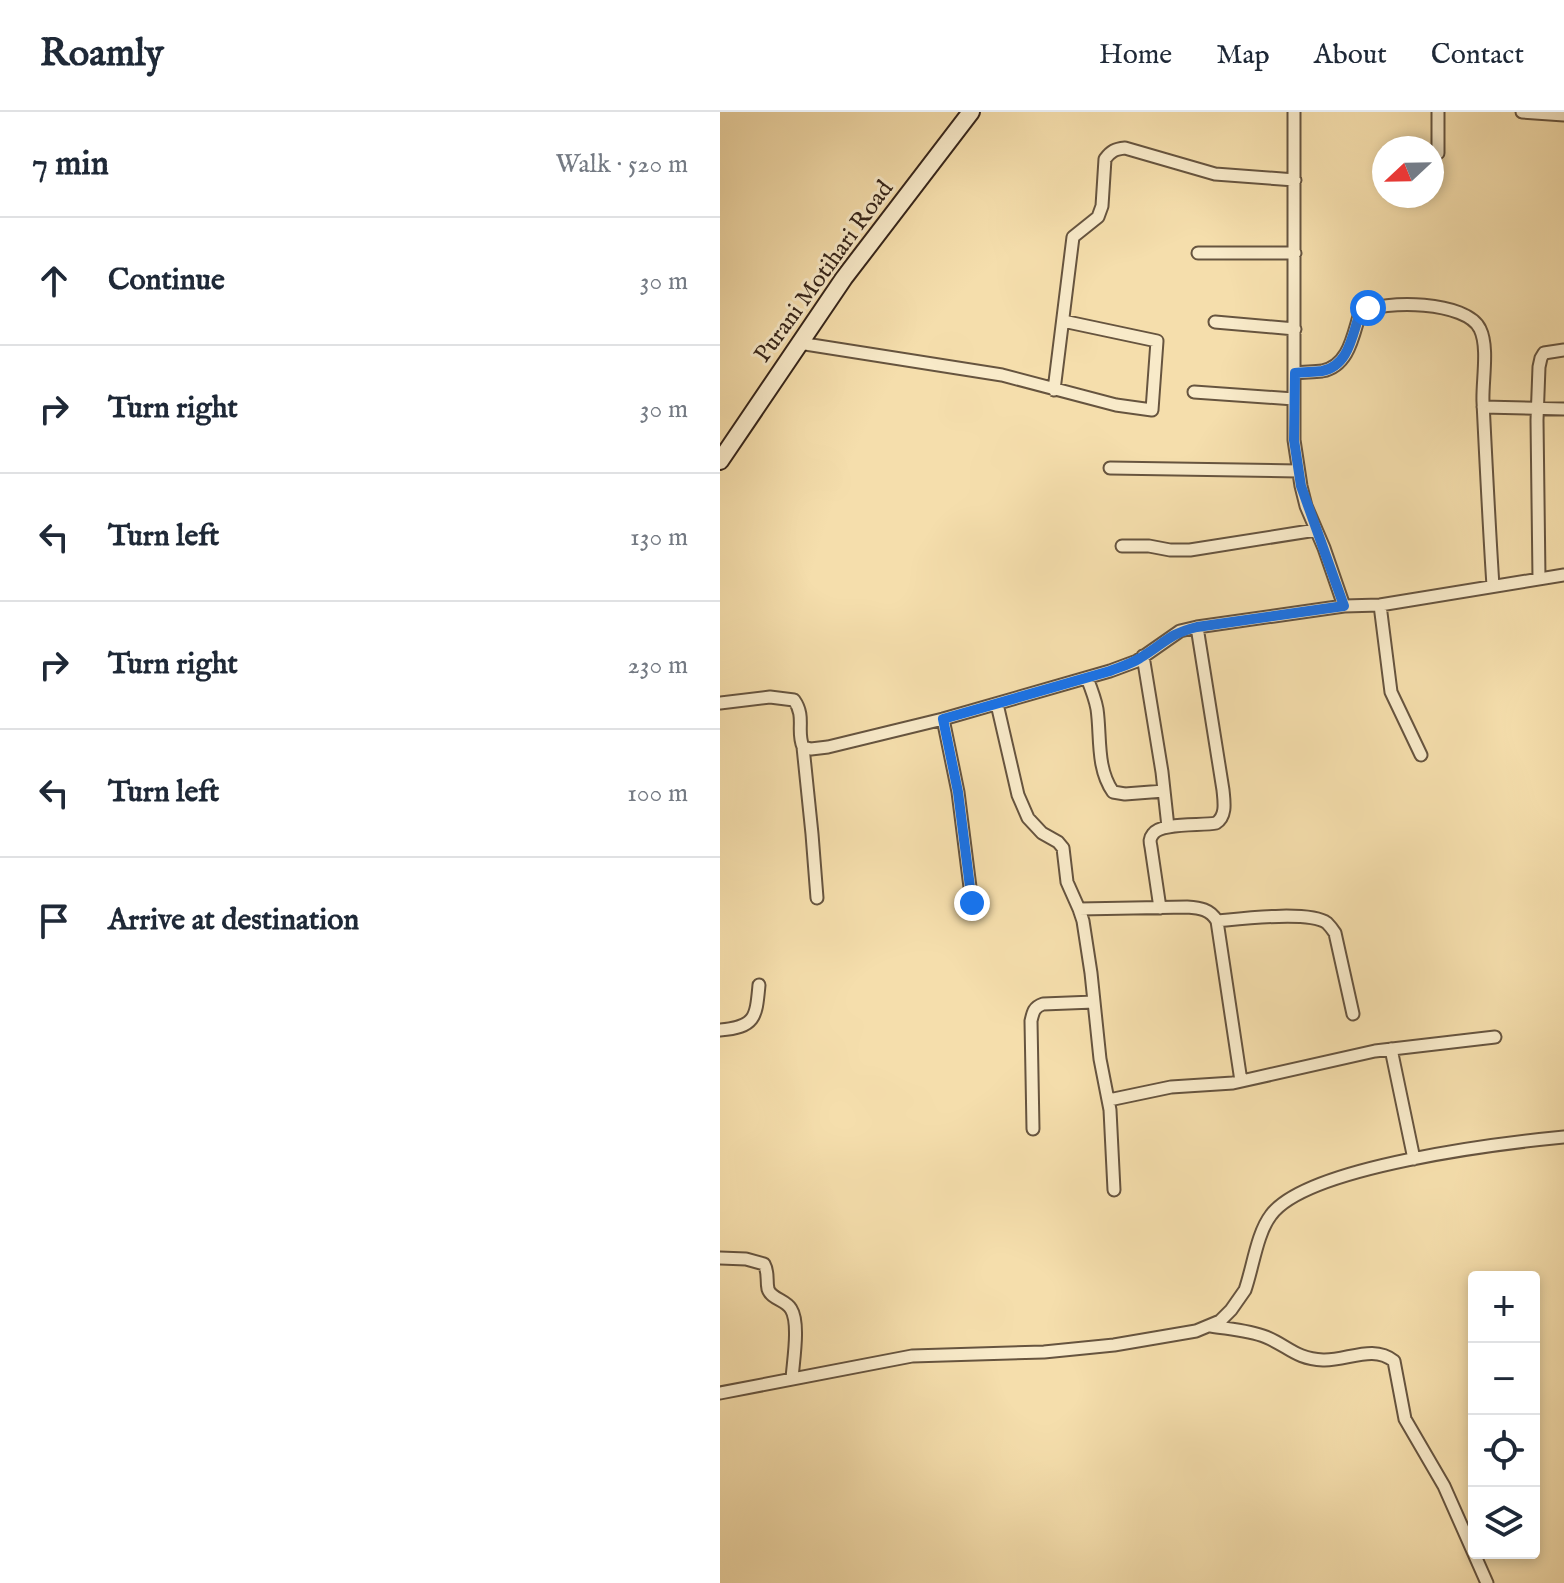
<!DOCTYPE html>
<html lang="en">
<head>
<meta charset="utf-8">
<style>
	body { margin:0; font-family:"IM FELL English",serif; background:#f6f6f7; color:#1f2937 }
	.controls { position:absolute; right:24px; bottom:24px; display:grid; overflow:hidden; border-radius:8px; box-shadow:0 4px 12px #0003 }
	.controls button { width:72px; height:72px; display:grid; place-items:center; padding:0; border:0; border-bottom:2px solid #e0e1e3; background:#fff; color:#1f2937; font:40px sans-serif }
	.compass { position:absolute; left:652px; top:24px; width:72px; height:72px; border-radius:50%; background:#fff; box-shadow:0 4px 12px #0003; rotate:248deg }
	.stop { position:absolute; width:24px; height:24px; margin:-18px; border:6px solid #1a73e8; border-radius:50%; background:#fff }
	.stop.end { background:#1a73e8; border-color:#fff; box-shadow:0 2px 8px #0008 }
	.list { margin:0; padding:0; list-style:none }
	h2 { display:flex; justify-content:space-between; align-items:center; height:104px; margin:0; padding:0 32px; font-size:34px }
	h2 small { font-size:26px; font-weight:400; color:#747a83 }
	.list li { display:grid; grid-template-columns:52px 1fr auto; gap:24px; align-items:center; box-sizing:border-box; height:128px; padding:0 32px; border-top:2px solid #e0e1e3 }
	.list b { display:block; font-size:30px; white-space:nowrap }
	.list em { font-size:26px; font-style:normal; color:#747a83 }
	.icon { flex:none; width:44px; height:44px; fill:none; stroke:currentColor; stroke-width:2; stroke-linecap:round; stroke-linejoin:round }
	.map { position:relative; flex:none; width:844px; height:1471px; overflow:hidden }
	header { display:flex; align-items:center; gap:48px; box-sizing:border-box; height:112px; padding:0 40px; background:#fff; border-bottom:2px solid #e0e1e3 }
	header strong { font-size:38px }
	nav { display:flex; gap:44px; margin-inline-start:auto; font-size:28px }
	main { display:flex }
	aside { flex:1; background:#fff }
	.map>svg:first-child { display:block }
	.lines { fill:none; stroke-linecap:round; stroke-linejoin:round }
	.minor-casing { stroke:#66543f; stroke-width:15 }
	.secondary-casing { stroke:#37261b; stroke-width:20 }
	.minor { stroke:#f8eac9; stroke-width:11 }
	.secondary { stroke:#f8eac9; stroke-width:16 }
	.route { stroke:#1a73e8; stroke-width:10 }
	.labels { text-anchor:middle; stroke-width:6; stroke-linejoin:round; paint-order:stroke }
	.street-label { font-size:24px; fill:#37261b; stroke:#f8eac9 }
</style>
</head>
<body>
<header>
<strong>Roamly</strong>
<nav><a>Home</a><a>Map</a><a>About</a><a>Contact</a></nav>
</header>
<main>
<aside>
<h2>7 min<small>Walk · 520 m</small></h2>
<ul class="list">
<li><svg class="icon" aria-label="ahead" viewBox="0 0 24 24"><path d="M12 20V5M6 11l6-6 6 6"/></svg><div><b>Continue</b></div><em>30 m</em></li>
<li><svg class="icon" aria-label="right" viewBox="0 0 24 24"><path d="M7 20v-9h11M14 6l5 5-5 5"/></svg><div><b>Turn right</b></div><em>30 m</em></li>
<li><svg class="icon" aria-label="left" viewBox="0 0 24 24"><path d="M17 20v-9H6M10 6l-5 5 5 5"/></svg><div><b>Turn left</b></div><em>130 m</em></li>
<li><svg class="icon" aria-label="right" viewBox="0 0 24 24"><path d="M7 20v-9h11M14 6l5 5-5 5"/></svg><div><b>Turn right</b></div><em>230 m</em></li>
<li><svg class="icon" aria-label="left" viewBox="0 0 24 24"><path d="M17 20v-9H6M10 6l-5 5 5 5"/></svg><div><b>Turn left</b></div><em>100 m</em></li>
<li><svg class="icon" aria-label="arrive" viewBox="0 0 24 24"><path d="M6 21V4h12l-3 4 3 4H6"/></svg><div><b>Arrive at destination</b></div></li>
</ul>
</aside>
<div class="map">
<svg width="844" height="1471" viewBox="0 0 844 1471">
	<rect width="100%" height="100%" fill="#f5deac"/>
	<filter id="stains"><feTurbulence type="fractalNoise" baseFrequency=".0025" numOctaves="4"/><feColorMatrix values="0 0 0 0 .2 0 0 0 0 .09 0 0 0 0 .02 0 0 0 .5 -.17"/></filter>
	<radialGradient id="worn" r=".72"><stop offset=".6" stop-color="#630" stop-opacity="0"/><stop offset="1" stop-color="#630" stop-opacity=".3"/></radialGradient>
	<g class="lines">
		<g class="minor-casing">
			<path id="minor" d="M574 0V328L581 374 586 394 604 436 624 494
				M802 0 844 3
				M712 42 718 41V0
				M478 141H575
				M495 210 575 217
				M79 231 282 263 396 293 432 298 437 229 343 209
				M575 261C584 260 593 260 602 259 629 254 633 223 640 201 664 187 747 189 760 217 769 235 762 270 763 290 766 351 769 413 773 474
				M334 278 353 125 378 105 382 94 385 47C391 39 395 37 405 36L495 62 575 68
				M474 280 574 287
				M763 295 844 297
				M390 356 578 359
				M402 434H429L450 438H470L596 418
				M819 466 817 308 819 255 821 246 824 241 844 238
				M660 493 671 580 701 643
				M423 544 442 660 448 715
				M367 566C371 576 375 586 377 597 381 624 376 656 393 680L405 682 444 679
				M0 591 50 585 74 588C86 605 76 618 83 635L91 637 108 635 223 607 390 559 417 549 460 519 477 515 624 494 660 493 844 463
				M277 592 298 683 308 706 322 721 338 730 343 736 347 770 359 797 363 809 371 861 380 947 390 998 394 1078
				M223 607 238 680 252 791
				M83 635 92 722 97 786
				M440 796 431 735C430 730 429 727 433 722 441 710 482 714 496 711 507 704 504 689 503 678L477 515
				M359 797 467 795C480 796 490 797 497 809L521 969
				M497 809C519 807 589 798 607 811 609 813 613 818 615 821L633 902
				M0 918C36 915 36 905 39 873
				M671 937 694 1047
				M389 988 451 975 513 971 655 939 775 925
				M313 1017 311 909C313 900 314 895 323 892L374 890
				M0 1146 26 1147 44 1152C49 1161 46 1168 48 1177 51 1187 66 1188 71 1197 80 1211 73 1250 72 1267
				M491 1214C509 1217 529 1218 546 1225 568 1234 576 1247 603 1248 627 1249 653 1232 674 1249L685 1307 724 1374 767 1471
				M0 1281 192 1244 324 1240 394 1233 476 1219 500 1209 511 1198 525 1178C533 1155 537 1121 551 1103 587 1054 782 1031 844 1025"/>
		</g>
		<g class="secondary-casing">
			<path id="secondary" d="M0 349 124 166 251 0"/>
		</g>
		<use href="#minor" class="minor"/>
		<use href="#secondary" class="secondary"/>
	</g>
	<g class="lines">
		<path class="route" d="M252 791 238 680 223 607 390 559C400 555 411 552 420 546 444 532 448 522 477 515L624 494 581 374 574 328 575 261C584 260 593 260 602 259 629 254 632 223 640 201L648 196"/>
	</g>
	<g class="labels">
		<g class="street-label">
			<text transform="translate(103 159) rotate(-54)" y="8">Purani Motihari Road</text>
		</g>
	</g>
	<rect width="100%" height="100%" filter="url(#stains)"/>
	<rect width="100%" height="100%" fill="url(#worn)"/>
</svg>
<div class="controls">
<button>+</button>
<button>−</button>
<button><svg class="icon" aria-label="locate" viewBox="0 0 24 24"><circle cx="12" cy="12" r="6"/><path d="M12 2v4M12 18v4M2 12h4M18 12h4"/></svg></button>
<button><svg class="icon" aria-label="layers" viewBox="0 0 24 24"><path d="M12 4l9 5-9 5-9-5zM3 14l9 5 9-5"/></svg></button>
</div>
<svg class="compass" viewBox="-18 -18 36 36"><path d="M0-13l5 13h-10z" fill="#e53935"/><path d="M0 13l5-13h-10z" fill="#747a83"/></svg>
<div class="stop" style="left:648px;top:196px"></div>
<div class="stop end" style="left:252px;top:791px"></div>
</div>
</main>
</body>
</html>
